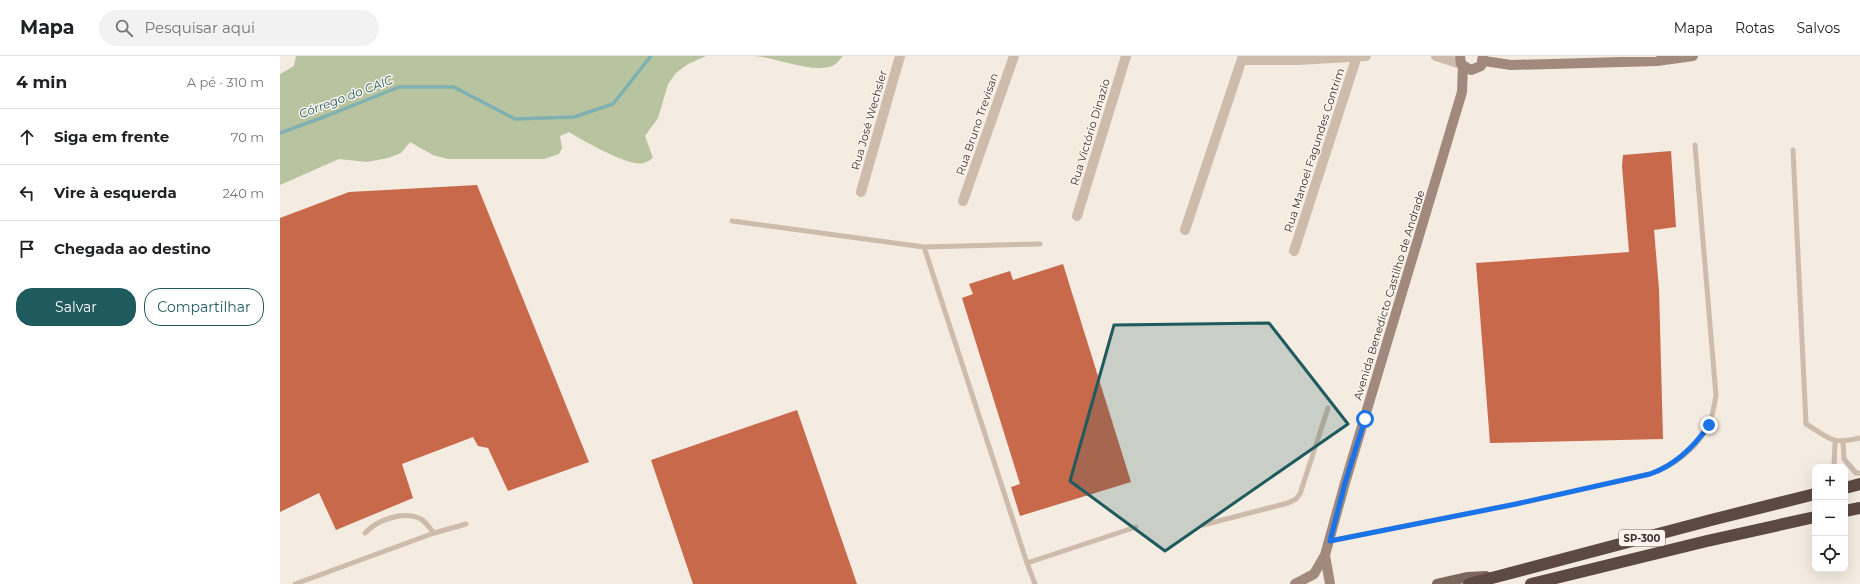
<!DOCTYPE html>
<html lang="pt">
<head>
<meta charset="utf-8">
<style>
	body { margin:0; font-family:Montserrat,sans-serif; background:#f2f2f2; color:#202124 }
	.controls { position:absolute; right:12px; bottom:12px; display:grid; overflow:hidden; border-radius:8px; box-shadow:0 4px 16px #0002 }
	.controls button { width:36px; height:36px; display:grid; place-items:center; padding:0; border:0; border-bottom:1px solid #e0e0e0; background:#fff; color:#202124; font:20px sans-serif }
	.stop { position:absolute; width:12px; height:12px; margin:-9px; border:3px solid #1a73e8; border-radius:50%; background:#fff }
	.stop.end { background:#1a73e8; border-color:#fff; box-shadow:0 1px 4px #0008 }
	.list { margin:0; padding:0; list-style:none }
	h2 { display:flex; justify-content:space-between; align-items:center; height:52px; margin:0; padding:0 16px; font-size:17px }
	h2 small { font-size:13px; font-weight:400; color:#757577 }
	.list li { display:grid; grid-template-columns:26px 1fr auto; gap:12px; align-items:center; box-sizing:border-box; height:56px; padding:0 16px; border-top:1px solid #e0e0e0 }
	.list b { display:block; font-size:15px; white-space:nowrap }
	.list em { font-size:13px; font-style:normal; color:#757577 }
	.actions { display:flex; gap:8px; padding:12px 16px }
	.actions a { flex:1; padding:9px 0; border:1px solid #1f5a5e; border-radius:16px; text-align:center; font-size:14px; color:#1f5a5e }
	.actions .main { background:#1f5a5e; color:#fff }
	.icon { flex:none; width:22px; height:22px; fill:none; stroke:currentColor; stroke-width:2; stroke-linecap:round; stroke-linejoin:round }
	.map { position:relative; flex:none; width:1580px; height:528px; overflow:hidden }
	header { display:flex; align-items:center; gap:24px; box-sizing:border-box; height:56px; padding:0 20px; background:#fff; border-bottom:1px solid #e0e0e0 }
	header strong { font-size:19px }
	nav { display:flex; gap:22px; margin-inline-start:auto; font-size:14px }
	.search { width:280px; height:36px; background:#f2f2f2; display:flex; align-items:center; gap:10px; box-sizing:border-box; padding:0 14px; border-radius:22px; color:#757577; font-size:15px }
	main { display:flex }
	aside { flex:1; background:#fff }
	.map>svg:first-child { display:block }
	.green { fill:#b8c4a0 }
	.lines { fill:none; stroke-linecap:round; stroke-linejoin:round }
	.stream { stroke:#7fb0b2; stroke-width:3.5 }
	.building { fill:#c8694b }
	.lane { stroke:#cdbbac; stroke-width:5 }
	.street { stroke:#cdbbac; stroke-width:10 }
	.secondary { stroke:#a18a7d; stroke-width:10 }
	.primary { stroke:#7d675c; stroke-width:10 }
	.highway { stroke:#5c4a42; stroke-width:12 }
	.route { stroke:#1a73e8; stroke-width:5 }
	.marked { fill:#1f5a5e; fill-opacity:0.2; stroke:#1f5a5e; stroke-width:3; stroke-linejoin:round }
	.labels { text-anchor:middle; stroke-width:3; stroke-linejoin:round; paint-order:stroke }
	.shield { fill:#fbf5ee; stroke:#756b66; stroke-width:1 }
	.shield-label { font-size:10px; font-weight:bold; fill:#3b302b }
	.street-label { font-size:11px; fill:#3b302b; stroke:#fbf5ee }
	.water-label { font-size:12px; font-style:italic; fill:#1f5a5e; stroke:#fbf5ee }
</style>
</head>
<body>
<header>
<strong>Mapa</strong>
<div class="search"><svg class="icon" aria-label="search" viewBox="0 0 24 24"><circle cx="10" cy="10" r="6"/><path d="M15 15l6 6"/></svg>Pesquisar aqui</div>
<nav><a>Mapa</a><a>Rotas</a><a>Salvos</a></nav>
</header>
<main>
<aside>
<h2>4 min<small>A pé · 310 m</small></h2>
<ul class="list">
<li><svg class="icon" aria-label="ahead" viewBox="0 0 24 24"><path d="M12 20V5M6 11l6-6 6 6"/></svg><div><b>Siga em frente</b></div><em>70 m</em></li>
<li><svg class="icon" aria-label="left" viewBox="0 0 24 24"><path d="M17 20v-9H6M10 6l-5 5 5 5"/></svg><div><b>Vire à esquerda</b></div><em>240 m</em></li>
<li><svg class="icon" aria-label="arrive" viewBox="0 0 24 24"><path d="M6 21V4h12l-3 4 3 4H6"/></svg><div><b>Chegada ao destino</b></div></li>
</ul>
<div class="actions"><a class="main">Salvar</a><a>Compartilhar</a></div>
</aside>
<div class="map">
<svg width="1580" height="528" viewBox="0 0 1580 528">
	<rect width="100%" height="100%" fill="#f4ebe1"/>
	<path class="green" d="M16 0H426L408 8 396 17 388 28 378 62 365 80 373 102C370 104 367 106 364 107 348 111 304 85 289 76L280 80 282 92 279 98 264 103H168L153 99 130 86 121 97 108 102 87 106 59 103 0 129V18L14 10Z
		M474 0H563C560 3 557 7 554 9 536 19 495 1 474 0Z"/>
	<g class="lines">
		<path class="stream" d="M0 77 49 59 119 31H174L235 63 294 61 333 48 371 0"/>
	</g>
	<path class="building" d="M1391 95 1396 171 1374 174 1379 233 1383 383 1210 387 1196 207 1349 196 1342 110 1343 99Z
		M197 129 309 406 228 435 208 392 198 390 193 381 122 408 133 442 56 474 39 437 0 456V162L69 136Z
		M783 208 851 426 740 460 731 431 740 428 682 242 693 238 689 228 730 215 733 224Z
		M517 354 577 528H413L371 404Z"/>
	<g class="lines">
		<path class="lane" d="M1513 94 1526 368C1551 383 1551 389 1580 382
			M452 165 644 191
			M1563 386 1564 403 1576 417H1580
			M1554 411 1555 386
			M923 469 1008 447 1016 443 1020 438 1048 352
			M85 477C97 464 124 454 141 463 146 466 150 473 154 477
			M1049 485 1236 448 1370 418C1394 410 1419 391 1429 368 1433 359 1434 349 1436 340L1415 89
			M747 507 644 191 760 188
			M15 528 154 477 186 468
			M755 528 747 507 856 471"/>
		<path class="street" d="M1156 0 1181 8
			M962 4H1018L1086 0
			M581 136 620 0
			M683 145 734 0
			M797 160 846 0
			M905 174 963 0
			M1014 195 1077 0"/>
		<path class="secondary" d="M1180 0 1181 8 1191 14 1201 10 1203 0
			M1204 5 1231 9 1377 5 1413 0
			M1045 499 1050 528
			M1015 528 1034 518 1045 499 1065 427 1182 36 1183 10"/>
		<path class="primary" d="M1157 528 1188 521 1206 520"/>
		<path class="highway" d="M1565 432 1580 428
			M1565 455 1580 452
			M1189 528 1435 463 1535 438
			M1251 528 1427 485 1535 461"/>
	</g>
	<g class="lines">
		<path class="route" d="M1085 363 1065 427 1050 485 1236 448 1370 418C1396 409 1414 391 1429 369"/>
	</g>
	<path class="marked" d="M989 267 1068 368 885 495 790 425 834 269Z"/>
	<g class="labels">
		<rect class="shield" x="1339" y="474" width="46" height="16" rx="3"/>
		<g class="shield-label">
			<text x="1362" y="486">SP-300</text>
		</g>
		<g class="street-label">
			<text transform="translate(589 64) rotate(-74)" y="4">Rua José Wechsler</text>
			<text transform="translate(697 68) rotate(-71)" y="4">Rua Bruno Trevisan</text>
			<text transform="translate(810 76) rotate(-73)" y="4">Rua Victório Dinazio</text>
			<text transform="translate(1034 94) rotate(-72)" y="4">Rua Manoel Fagundes Contrim</text>
			<text transform="translate(1109 239) rotate(-73)" y="4">Avenida Benedicto Castilho de Andrade</text>
		</g>
		<g class="water-label">
			<text transform="translate(66 41) rotate(-21)" y="4">Córrego do CAIC</text>
		</g>
	</g>
</svg>
<div class="controls">
<button>+</button>
<button>−</button>
<button><svg class="icon" aria-label="locate" viewBox="0 0 24 24"><circle cx="12" cy="12" r="6"/><path d="M12 2v4M12 18v4M2 12h4M18 12h4"/></svg></button>
</div>
<div class="stop" style="left:1085px;top:363px"></div>
<div class="stop end" style="left:1429px;top:369px"></div>
</div>
</main>
</body>
</html>
